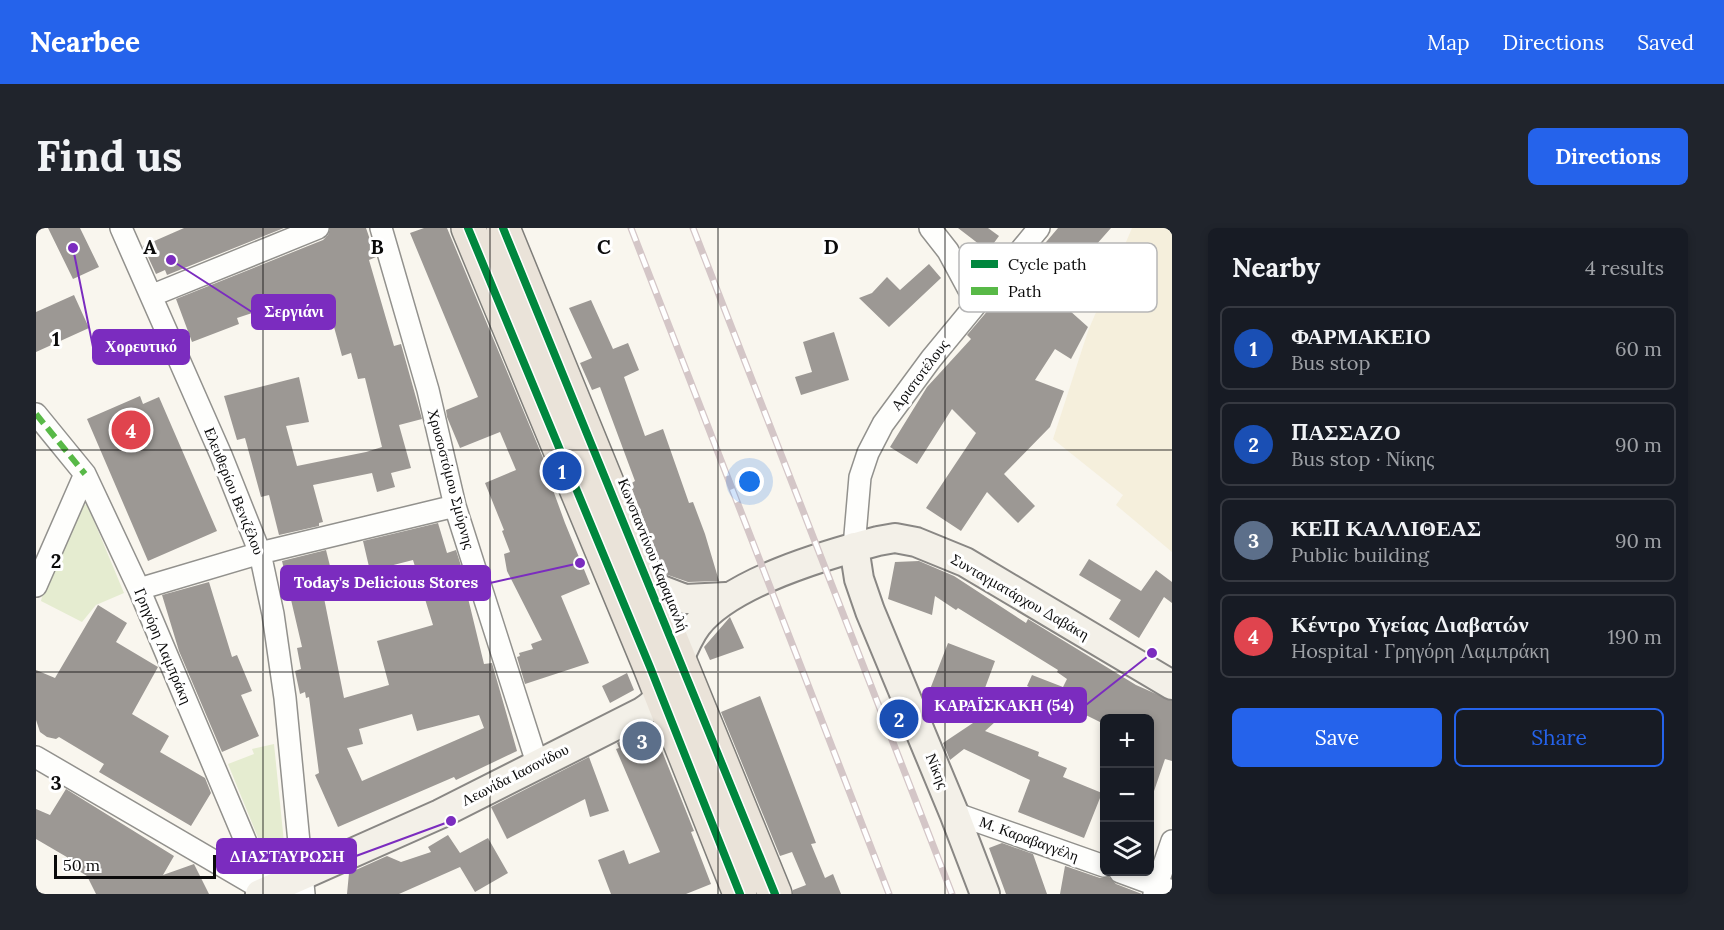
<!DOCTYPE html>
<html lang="en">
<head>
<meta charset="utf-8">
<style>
	body { margin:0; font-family:Lora,serif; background:#20242c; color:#f1f3f6 }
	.controls { position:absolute; right:18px; bottom:18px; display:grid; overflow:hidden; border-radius:9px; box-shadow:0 3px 9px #0003 }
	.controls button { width:54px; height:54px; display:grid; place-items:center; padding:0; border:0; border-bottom:2px solid #363941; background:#171b24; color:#f1f3f6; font:30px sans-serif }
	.scale { position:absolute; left:18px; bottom:15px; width:162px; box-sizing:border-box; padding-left:6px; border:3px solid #0b0b0b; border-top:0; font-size:16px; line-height:21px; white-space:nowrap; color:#0b0b0b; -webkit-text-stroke:4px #fff; paint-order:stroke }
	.you { position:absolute; left:714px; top:254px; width:21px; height:21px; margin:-15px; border:4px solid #fff; border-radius:50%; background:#1a73e8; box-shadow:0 0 0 9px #1a73e833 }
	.badge { display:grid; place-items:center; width:39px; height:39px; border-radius:50%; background:#2563eb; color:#fff; font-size:20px; font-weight:700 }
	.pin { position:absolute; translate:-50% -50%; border:3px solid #fff; box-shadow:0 2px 6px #0006 }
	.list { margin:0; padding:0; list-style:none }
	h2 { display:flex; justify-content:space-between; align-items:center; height:78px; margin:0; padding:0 24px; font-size:26px }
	h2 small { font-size:20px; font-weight:400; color:#9ea1a6 }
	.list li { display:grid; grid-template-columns:39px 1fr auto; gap:18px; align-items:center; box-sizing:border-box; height:84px; margin:0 12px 12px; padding:0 12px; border:2px solid #363941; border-radius:9px }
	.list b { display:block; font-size:22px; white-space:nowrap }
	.list p { margin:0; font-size:20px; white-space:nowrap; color:#9ea1a6 }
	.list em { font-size:20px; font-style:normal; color:#9ea1a6 }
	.actions { display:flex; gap:12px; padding:18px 24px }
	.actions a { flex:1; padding:14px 0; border:2px solid #2563eb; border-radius:9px; text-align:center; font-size:21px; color:#2563eb }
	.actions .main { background:#2563eb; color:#fff }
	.icon { flex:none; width:33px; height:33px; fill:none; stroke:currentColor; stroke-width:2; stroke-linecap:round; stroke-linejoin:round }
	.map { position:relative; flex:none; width:1136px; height:666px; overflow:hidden; border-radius:9px }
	header { display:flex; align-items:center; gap:36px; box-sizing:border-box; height:84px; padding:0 30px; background:#2563eb; color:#fff }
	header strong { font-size:28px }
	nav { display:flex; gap:33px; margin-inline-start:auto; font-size:21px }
	.intro { display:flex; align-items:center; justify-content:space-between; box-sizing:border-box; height:144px; padding:0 36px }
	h1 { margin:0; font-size:42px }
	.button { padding:15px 27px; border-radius:9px; background:#2563eb; color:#fff; font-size:21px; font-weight:700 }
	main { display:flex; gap:36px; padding:0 36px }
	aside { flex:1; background:#171b24; border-radius:9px; box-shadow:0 3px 9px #0003 }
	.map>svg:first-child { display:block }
	.farmland { fill:#f5efdc }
	.green { fill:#e5ecd0 }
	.building { fill:#9c9894; fill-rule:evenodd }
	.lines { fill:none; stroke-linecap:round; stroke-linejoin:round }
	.street-casing { stroke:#92918d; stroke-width:24 }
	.secondary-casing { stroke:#898784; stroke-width:32 }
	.primary-casing { stroke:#7f7e7a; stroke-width:36 }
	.street { stroke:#fefefc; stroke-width:21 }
	.secondary { stroke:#f3f0e8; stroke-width:28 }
	.primary { stroke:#eae3d9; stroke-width:33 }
	.rail-casing { stroke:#d4c6c7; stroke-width:7 }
	.rail { stroke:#fff; stroke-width:4.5; stroke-dasharray:14; stroke-linecap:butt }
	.quiet { stroke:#58b947; stroke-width:6; stroke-dasharray:12 6; stroke-linecap:butt }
	.cycleway-casing { stroke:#fff; stroke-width:11 }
	.cycleway { stroke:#00873e; stroke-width:8 }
	.grid { fill:none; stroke:#0b0b0b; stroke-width:1.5; stroke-opacity:0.55 }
	.labels { text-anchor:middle; stroke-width:6; stroke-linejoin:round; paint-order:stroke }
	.street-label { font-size:15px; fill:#0b0b0b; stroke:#fff }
	.key { fill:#fff; stroke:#b6b6b6; stroke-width:1.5 }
	.key-label { font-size:16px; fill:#0b0b0b }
	.grid-label { font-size:20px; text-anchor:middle; font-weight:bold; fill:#0b0b0b; stroke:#fff; stroke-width:6; stroke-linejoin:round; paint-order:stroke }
	.leader { fill:none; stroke:#7b2cbf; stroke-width:2 }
	.callout-dot { fill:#7b2cbf; stroke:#fff; stroke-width:2 }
	.callout { fill:#7b2cbf; stroke:#7b2cbf; stroke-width:2 }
	.callout-label { font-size:16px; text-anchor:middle; font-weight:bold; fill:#fff }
</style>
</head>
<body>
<header>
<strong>Nearbee</strong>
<nav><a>Map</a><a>Directions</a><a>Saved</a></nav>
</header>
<div class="intro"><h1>Find us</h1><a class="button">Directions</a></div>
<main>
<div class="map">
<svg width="1136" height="666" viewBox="0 0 1136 666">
	<rect width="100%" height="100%" fill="#f9f6ee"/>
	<path class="farmland" d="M1096 0H1136V324L1080 277 1087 267 1017 211 1052 103Z"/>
	<path class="green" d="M51 276 88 365 60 377 46 394 5 373 8 360 42 279Z
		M238 516 250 634 234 639 192 536 218 526 216 521Z"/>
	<path class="building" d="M12 0H44L63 39 37 51Z
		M148 0H248L131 47 129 42 120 46 107 18Z
		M294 0H330L340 29 333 32 358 118 365 116 386 191 363 197 375 240 355 245 359 259 341 264 336 245 277 257 287 294 283 295V298L243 307 233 267 225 269 209 210 201 212 188 168 263 149 273 194 250 198 261 238 330 224 346 219 329 150 322 151 315 125 306 128 290 70 246 83 244 76 201 90 203 96 156 114 140 71 287 12 292 7Z
		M388 0H411L520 261 517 262 529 295 554 356 525 368 553 435 489 456 481 429 484 428 483 425 497 421 495 416 506 412 471 343 468 326 474 324 466 303 468 302 449 255 480 242 464 204 424 220 411 189 410 182 442 169 374 5Z
		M922 0H952L963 8 952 23Z
		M1022 0H1075L1044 35 1052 42 1024 74 1052 99 1035 131 1019 121 999 152 1028 163 1014 199 968 246 999 278 982 295 951 264 925 303 890 280 940 205 916 181 881 236 854 219 891 159 935 111 931 107Z
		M893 36 905 50 853 99 823 70 836 65 851 49 864 62Z
		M38 67 53 100 0 124V84Z
		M555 72 577 121 592 115 603 142 588 149 609 208 627 201 653 275 657 274 669 306 683 353 652 354 629 346 594 256 599 253 564 159 556 162 544 135 556 130 533 80Z
		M798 104 813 152 765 167 759 149 776 144 767 114Z
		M104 168 107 176 123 169 181 303 112 333 51 191Z
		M402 295 411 325 420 322 434 366H431L448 436 456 435 481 523 420 552 418 549 302 599 279 547 283 545 273 469 270 470 269 464 264 466 259 443 265 441 261 420 266 419 246 333 290 322 300 362 287 365 308 470 353 457 341 413 397 397 377 332 334 343 327 313ZM376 486 381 503 443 487 448 500 326 553 311 520 327 516 323 501Z
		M1053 331 1105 363 1120 342 1136 354V375L1128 369 1103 410 1073 391 1085 372 1043 347Z
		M883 333 918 348 990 395 992 391 1100 457 1136 473V533L1129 531 1116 569 1113 568V490H1068V496L991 458 996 447 1027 459 1031 451 1021 444 1022 442 922 380 920 382 899 368 896 387 852 371 859 334Z
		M173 354 196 429 201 427 216 463 205 467 223 508 186 524 143 423 126 367Z
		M62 377 91 395 80 414 122 439 96 486 133 508 124 524 169 550 175 565 155 598 63 544 68 536 23 509 20 511 11 509 4 504 0 492V442L19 450Z
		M694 389 708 420 674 432 668 419Z
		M912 415 959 433 939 487 891 469Z
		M591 445 598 462 574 475 566 458Z
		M724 468 780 615 775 616 789 650 797 646 805 666H757V662L770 657 756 624 744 628 685 484Z
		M952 485 959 494 949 503 1003 524 1002 528 1031 540 1027 549 1066 565 1048 610 982 584 994 552 928 521 914 532 907 515Z
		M616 498 658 603 655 604 675 656 650 666H575L562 632 588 622 593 636 624 624 580 521 583 520 581 515Z
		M553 529 573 583 554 589 549 571 471 611 455 579Z
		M30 561 138 628 127 647 158 636 173 666H60L51 648 38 640 41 635 0 611V581L14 587Z
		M412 607 424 625 452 610 472 645 439 664 424 639 363 666H311L313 645 351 628 365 634 395 624 392 619Z
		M966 615 997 626 1011 666H970L953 620Z
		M1029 638 1064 650 1073 649 1080 656 1106 666H1024Z"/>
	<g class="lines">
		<g class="street-casing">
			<path id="street" d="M85 0 185 227 224 325 237 386 249 470 268 666
				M345 0 392 162 419 278 501 535
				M894 0 912 23 940 75
				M117 67 282 0
				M0 186 49 246 103 361 231 664
				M818 319 824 249 832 225 847 196 895 131 1003 0
				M0 358 49 246
				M103 361 224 325 419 278
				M0 529 231 664
				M918 585 1068 638
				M1084 644 1136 663
				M1118 666 1136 613"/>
		</g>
		<g class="secondary-casing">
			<path id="secondary" d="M818 319 823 351 834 383 918 585 949 666
				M615 358 649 371 690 369
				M224 666 404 586 606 484C640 464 639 426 661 397 695 354 789 327 842 313L859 310 880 314 929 334 1136 457"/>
		</g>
		<g class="primary-casing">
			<path id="primary" d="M432 0 614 439 704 666
				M467 0 739 666"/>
		</g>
		<use href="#street" class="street"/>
		<use href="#secondary" class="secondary"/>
		<use href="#primary" class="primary"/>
		<g class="rail-casing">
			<path id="rail" d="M595 0 853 666
				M657 0 916 666"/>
		</g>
		<use href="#rail" class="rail"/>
		<path class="quiet" d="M0 186 49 246"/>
		<g class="cycleway-casing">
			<path id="cycleway" d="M432 0 614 439 704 666
				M467 0 739 666"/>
		</g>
		<use href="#cycleway" class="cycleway"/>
	</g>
	<path class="grid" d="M227 0V666M454 0V666M682 0V666M909 0V666M0 222H1136M0 444H1136"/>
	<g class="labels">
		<g class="street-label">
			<text transform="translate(884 147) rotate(-53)" y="5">Αριστοτέλους</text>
			<text transform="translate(415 251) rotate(75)" y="5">Χρυσοστόμου Σμύρνης</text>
			<text transform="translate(198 263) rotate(68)" y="5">Ελευθερίου Βενιζέλου</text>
			<text transform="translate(617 327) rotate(68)" y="5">Κωνσταντίνου Καραμανλή</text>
			<text transform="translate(984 369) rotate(30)" y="5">Συνταγματάρχου Δαβάκη</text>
			<text transform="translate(127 418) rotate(67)" y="5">Γρηγόρη Λαμπράκη</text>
			<text transform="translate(901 543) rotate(68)" y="5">Νίκης</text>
			<text transform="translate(479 547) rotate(-27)" y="5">Λεωνίδα Ιασονίδου</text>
			<text transform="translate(993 611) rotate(20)" y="5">Μ. Καραβαγγέλη</text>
		</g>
	</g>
	<rect x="923" y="15" width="198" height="69" rx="9" class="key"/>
	<rect x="935" y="32" width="27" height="8" fill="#00873e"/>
	<rect x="935" y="59" width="27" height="8" fill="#58b947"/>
	<g class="key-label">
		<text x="972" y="42">Cycle path</text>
		<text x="972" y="69">Path</text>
	</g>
	<g class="grid-label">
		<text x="114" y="26">A</text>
		<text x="341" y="26">B</text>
		<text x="568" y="26">C</text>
		<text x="795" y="26">D</text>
		<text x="20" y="118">1</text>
		<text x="20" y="340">2</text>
		<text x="20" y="562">3</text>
	</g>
	<path class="leader" d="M135 32L216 84M37 20L57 119M544 335L454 355M1116 425L1050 477M415 593L320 628"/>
	<g class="callout-dot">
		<circle cx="135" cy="32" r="6"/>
		<circle cx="37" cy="20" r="6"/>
		<circle cx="544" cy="335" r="6"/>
		<circle cx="1116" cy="425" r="6"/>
		<circle cx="415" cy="593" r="6"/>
	</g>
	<g class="callout">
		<rect x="216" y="67" width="83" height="34" rx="6"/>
		<rect x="57" y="102" width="96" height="34" rx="6"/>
		<rect x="245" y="338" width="209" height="34" rx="6"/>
		<rect x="887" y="460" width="163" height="34" rx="6"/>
		<rect x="181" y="611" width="139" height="34" rx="6"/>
	</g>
	<g class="callout-label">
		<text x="258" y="89">Σεργιάνι</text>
		<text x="105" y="124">Χορευτικό</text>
		<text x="350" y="360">Today's Delicious Stores</text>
		<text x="968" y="483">ΚΑΡΑΪΣΚΑΚΗ (54)</text>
		<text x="251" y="634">ΔΙΑΣΤΑΥΡΩΣΗ</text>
	</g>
</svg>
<div class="controls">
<button>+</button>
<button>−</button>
<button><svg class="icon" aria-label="layers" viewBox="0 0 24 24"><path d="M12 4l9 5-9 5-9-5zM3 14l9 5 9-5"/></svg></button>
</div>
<div class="scale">50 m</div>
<div class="you"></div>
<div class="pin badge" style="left:526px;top:243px;background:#1a4fb4">1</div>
<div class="pin badge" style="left:863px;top:491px;background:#1a4fb4">2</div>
<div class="pin badge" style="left:606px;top:513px;background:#5c6f8a">3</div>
<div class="pin badge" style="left:95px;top:202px;background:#e0444e">4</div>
</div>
<aside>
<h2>Nearby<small>4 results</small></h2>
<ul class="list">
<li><span class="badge" style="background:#1a4fb4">1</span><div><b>ΦΑΡΜΑΚΕΙΟ</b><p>Bus stop</p></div><em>60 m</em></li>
<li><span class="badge" style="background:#1a4fb4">2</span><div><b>ΠΑΣΣΑΖΟ</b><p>Bus stop · Νίκης</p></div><em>90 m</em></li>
<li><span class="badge" style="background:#5c6f8a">3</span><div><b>ΚΕΠ ΚΑΛΛΙΘΕΑΣ</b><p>Public building</p></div><em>90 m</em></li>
<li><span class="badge" style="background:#e0444e">4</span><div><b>Κέντρο Υγείας Διαβατών</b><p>Hospital · Γρηγόρη Λαμπράκη</p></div><em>190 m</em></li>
</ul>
<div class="actions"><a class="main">Save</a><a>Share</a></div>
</aside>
</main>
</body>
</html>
